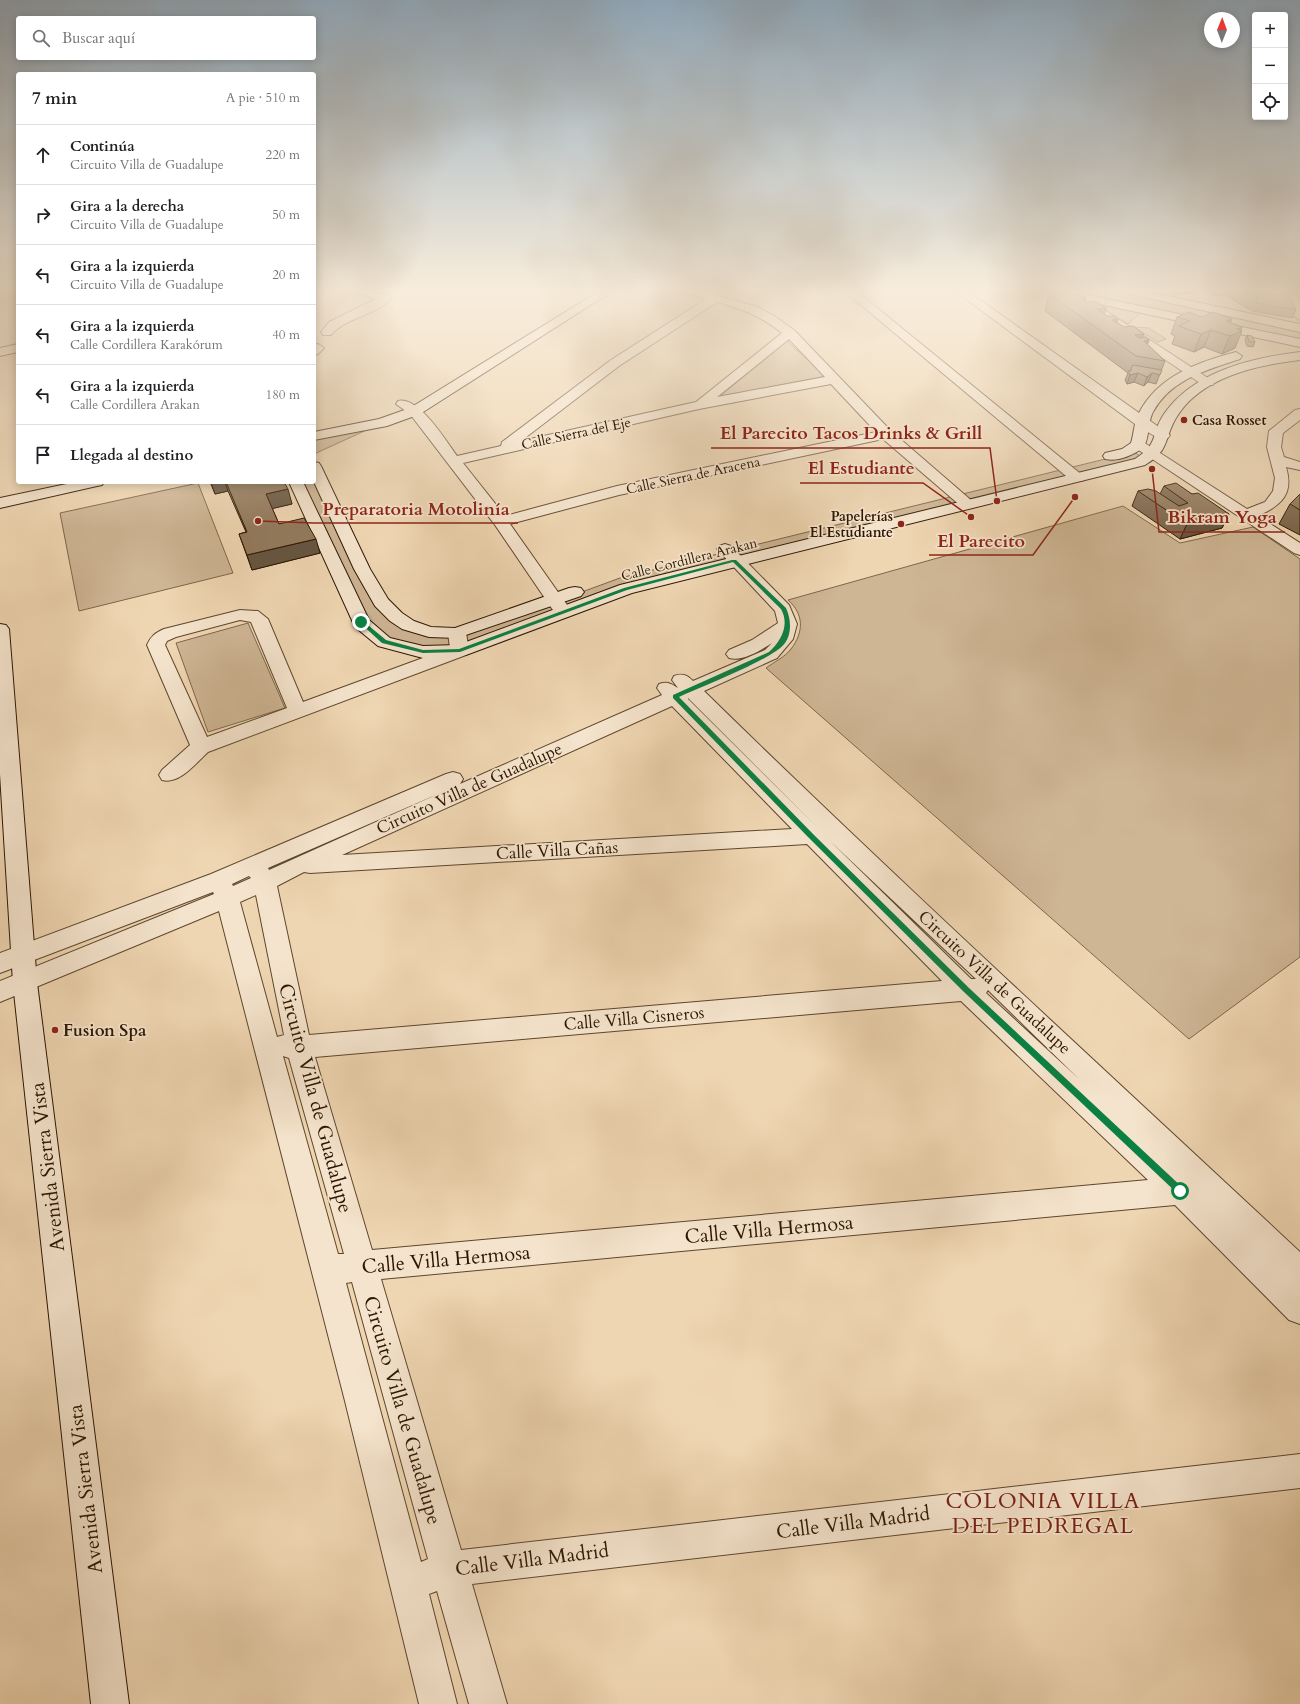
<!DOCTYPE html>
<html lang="es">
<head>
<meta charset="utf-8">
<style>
	body { margin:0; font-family:Cardo,serif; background:#f6f6f6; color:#202124 }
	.controls { position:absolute; right:12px; top:12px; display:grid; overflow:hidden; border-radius:4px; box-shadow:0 2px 10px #0003 }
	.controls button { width:36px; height:36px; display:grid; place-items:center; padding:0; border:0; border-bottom:1px solid #e0e0e0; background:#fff; color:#202124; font:20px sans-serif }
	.compass { position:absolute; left:1204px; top:12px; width:36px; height:36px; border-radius:50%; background:#fff; box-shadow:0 2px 10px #0003; rotate:1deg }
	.stop { position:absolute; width:12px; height:12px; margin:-9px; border:3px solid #0b8043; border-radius:50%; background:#fff }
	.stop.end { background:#0b8043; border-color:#fff; box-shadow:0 1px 4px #0008 }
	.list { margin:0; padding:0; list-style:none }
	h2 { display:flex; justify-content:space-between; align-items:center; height:52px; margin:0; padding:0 16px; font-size:17px }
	h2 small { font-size:13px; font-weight:400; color:#757577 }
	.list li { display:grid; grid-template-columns:26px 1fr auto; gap:12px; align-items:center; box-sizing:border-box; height:60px; padding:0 16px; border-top:1px solid #e0e0e0 }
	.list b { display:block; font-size:15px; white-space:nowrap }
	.list p { margin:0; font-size:13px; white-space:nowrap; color:#757577 }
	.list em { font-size:13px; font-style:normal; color:#757577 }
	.icon { flex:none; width:22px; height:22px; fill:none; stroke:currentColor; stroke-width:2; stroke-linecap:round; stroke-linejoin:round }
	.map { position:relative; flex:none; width:1300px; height:1704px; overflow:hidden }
	.search { position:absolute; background:#fff; box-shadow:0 2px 10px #0003; left:16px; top:16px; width:300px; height:44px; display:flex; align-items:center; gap:10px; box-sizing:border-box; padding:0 14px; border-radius:4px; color:#757577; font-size:15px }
	.panel { position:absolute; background:#fff; box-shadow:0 2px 10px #0003; left:16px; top:72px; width:300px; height:412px; border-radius:4px }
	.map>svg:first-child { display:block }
	.green { fill:#ceb594; stroke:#7e664a }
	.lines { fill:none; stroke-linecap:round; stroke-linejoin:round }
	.street-casing { stroke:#5e462c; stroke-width:2 }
	.secondary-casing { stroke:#2d1600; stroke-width:2 }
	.street { fill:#f5e4cd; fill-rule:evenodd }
	.secondary { fill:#f5e4cd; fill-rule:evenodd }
	.wall { fill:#7e6950; stroke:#2d1600 }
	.shaded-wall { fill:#665541; stroke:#2d1600 }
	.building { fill:#927a5d; stroke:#2d1600 }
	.route { fill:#0b8043 }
	.poi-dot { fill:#8f2418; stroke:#f5e4cd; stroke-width:1.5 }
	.labels { text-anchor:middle; stroke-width:3.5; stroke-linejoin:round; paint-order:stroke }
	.far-poi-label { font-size:14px; font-weight:bold; fill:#2d1600; stroke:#f5e4cd; text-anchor:start }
	.far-street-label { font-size:14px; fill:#2d1600; stroke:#f5e4cd }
	.street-label { font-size:17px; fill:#2d1600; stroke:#f5e4cd }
	.poi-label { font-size:17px; font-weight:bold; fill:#2d1600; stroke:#f5e4cd; text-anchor:start }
	.near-street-label { font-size:20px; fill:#2d1600; stroke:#f5e4cd }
	.near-neighbourhood-label { font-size:22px; letter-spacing:1px; fill:#7a1f14; stroke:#f5e4cd }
	.leader { fill:none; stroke:#8f2418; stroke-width:1.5 }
	.callout-dot { fill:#8f2418; stroke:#f5e4cd; stroke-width:1.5 }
	.callout-label { font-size:18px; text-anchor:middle; font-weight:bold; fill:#8f2418; stroke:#f5e4cd; stroke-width:3.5; stroke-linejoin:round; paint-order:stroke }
</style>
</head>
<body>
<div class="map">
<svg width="1300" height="1704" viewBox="0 0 1300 1704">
	<rect width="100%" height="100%" fill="#efd6b2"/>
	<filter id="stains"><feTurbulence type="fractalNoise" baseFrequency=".005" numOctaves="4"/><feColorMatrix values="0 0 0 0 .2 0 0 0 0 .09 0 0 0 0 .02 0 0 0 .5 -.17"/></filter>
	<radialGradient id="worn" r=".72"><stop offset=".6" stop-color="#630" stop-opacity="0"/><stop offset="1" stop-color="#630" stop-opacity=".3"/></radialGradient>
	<path class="green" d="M1064 290H1109L1300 330V341Z
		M1106 306 1142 312 1128 324 1106 310Z
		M1134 327 1149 328 1166 339 1158 342Z
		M787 341 826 376 719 397Z
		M382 423 314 454V436Z
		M1134 452 1143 458 732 560 458 650H424L385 640 362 621 301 482H314L376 600 434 634 560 600 620 578Z
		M198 483 233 573 79 611 60 513Z
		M1123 506 1180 543 1253 527 1300 559V957L1189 1039 766 668C774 662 785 657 791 649 804 632 804 614 788 600Z
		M248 623 285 708 208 732 176 643Z"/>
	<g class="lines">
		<g class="street-casing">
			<path id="street" d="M352 290H368L389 296 391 298C378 315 346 317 331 335H323L321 332 329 322 376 299 353 292Z
				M681 290H698L721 295 722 297 757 307 774 316 794 330 891 431 972 501 975 504 972 507H962L883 439 619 495 510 524 572 612 569 616 563 617 557 616 495 525 410 414 396 404 398 401C419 396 446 441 457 456L501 446 502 442 611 360 706 299 683 292ZM717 302C744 310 759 315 782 333L696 402 521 441 619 366ZM789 339 825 377 717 397ZM831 384 876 432 617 486 505 516 463 463 699 409Z
				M843 290H855L1082 475 1084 478 1082 481H1072Z
				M954 290H966L1170 435 1168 438H1158L1139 427Z
				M1061 290H1074L1214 382 1213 385H1203Z
				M318 344 324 348 318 354 314 355V345Z
				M1300 409V420L1283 433 1281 447 1284 457 1300 462V470L1286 467C1294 494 1282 505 1258 516L1300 543V555L1294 553 1131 445 1133 442H1143L1247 509 1265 502 1273 491 1275 478 1267 447 1269 431 1295 410Z
				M725 544 731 546 789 605 797 624 793 639 777 658 704 691C899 882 1101 1066 1300 1252V1324L1289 1320 1175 1205 381 1279 461 1550 1300 1454V1488L472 1584 507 1704H469L437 1591 429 1594 457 1704H419L345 1401 219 911 0 1002V981L214 894 213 892 0 973V953L211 874 446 774 453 772 460 774 463 779 460 784 662 695 657 688 659 684C668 681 671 684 678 688L672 680 674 676C683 673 687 675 693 681L765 650 772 643C761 650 743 662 729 658L726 654 729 650 752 640 778 623 775 611 717 549 719 546ZM688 698 817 827 688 699ZM672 706 792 829 342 855ZM447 790 269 870 268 868ZM829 840 976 979H971ZM807 844 942 981 309 1035 277 886 304 872 310 873ZM249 876 251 878 233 886 232 884ZM256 895 284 1035 277 1037 240 902ZM988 990 992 994 1079 1079 986 993ZM961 1001 1148 1180 372 1250 315 1057ZM283 1056 289 1058 344 1254H338ZM352 1282 428 1559 421 1562 346 1283Z
				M240 610 258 611 268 619 303 702 450 648 448 633 451 629 457 628 463 629 466 633 469 651 466 655 208 752C196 763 179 785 162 780L159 775 162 770 190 745 147 645C151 636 155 633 164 629ZM240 620 251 622 287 708 207 737 165 645 167 641 176 637Z"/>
		</g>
		<g class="secondary-casing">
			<path id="secondary" d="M601 290H614L420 414 387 426 314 440V432L379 419 410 408Z
				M1042 290H1063L1300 339V347L1048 293Z
				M1119 290H1139L1300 324V332L1125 293Z
				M1284 290H1295L1300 302V320L1294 316Z
				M18 344V352L0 356V348Z
				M1236 352 1242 356 1240 359C1207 370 1171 379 1153 412 1147 423 1150 438 1143 448 1133 455 1118 462 1105 459L1103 456 1105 453 1122 449 1131 443C1134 434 1134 421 1139 413 1158 376 1198 362 1236 352Z
				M1300 352V360C1257 365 1200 377 1176 418 1163 440 1171 449 1145 465L632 593 466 655 423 658 378 646 355 627 289 482H303L369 620 390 638 423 646 458 645 620 585 1135 459C1160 443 1150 435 1164 414 1194 371 1251 358 1300 352Z
				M314 462 319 463 321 466 370 569 388 599 402 613 414 621 431 627 455 628 569 588 575 587 581 588 584 592 581 596 457 638 429 637 402 629 390 621 375 606 354 569 314 482Z
				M76 482H104L102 485 97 486 0 508V498Z
				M0 624 6 625 9 629 37 983 129 1704H91L13 983 0 774Z"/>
		</g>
		<use href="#street" class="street"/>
		<use href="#secondary" class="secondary"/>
	</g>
	<path class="wall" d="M1173 290H1291L1292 292 1290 297 1296 310 1292 318 1252 311 1227 296 1212 295 1205 291 1171 295Z
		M1049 294 1078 296 1086 298 1085 301 1107 316 1118 319 1117 323 1124 327 1143 338 1149 340 1147 345 1165 361 1156 384 1148 382 1144 386 1134 382 1127 384 1125 380 1128 373 1045 311Z
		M1177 317H1202L1231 323 1242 327 1235 348 1222 354 1204 347 1194 352 1172 344 1175 336 1171 334Z
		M1247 335 1255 342 1253 347 1247 346 1245 340Z
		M210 482H284L292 504 272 508 279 524 320 553 252 570 239 534 246 532 228 491 215 494Z
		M1164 486 1192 494 1229 514 1222 528 1180 539 1132 506 1138 491 1160 494Z
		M1300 494V535L1279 524 1290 504Z"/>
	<path class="shaded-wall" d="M1173 290H1206L1205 291 1171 295Z
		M1106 308 1101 325 1097 309Z
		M1118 319 1112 336V320Z
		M1232 319 1226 335V321Z
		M1242 327 1240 332 1242 331 1235 348 1222 354 1230 336 1237 329Z
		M1211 330 1204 347 1194 352 1201 334Z
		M1144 334 1138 351 1135 335Z
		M1149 340 1143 357 1144 341Z
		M1138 373 1134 382 1127 384 1130 375Z
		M1152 373 1148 382 1144 386 1147 377Z
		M211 482H225L228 491 215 494Z
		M288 489 292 504 271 509 266 494Z
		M1229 514 1222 528 1180 539 1187 524Z
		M316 539 320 553 252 570 247 555Z"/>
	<path class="building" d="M1243 290H1254L1258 298Z
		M1270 290H1291L1292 292Z
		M1072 291 1078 296 1083 295 1086 298H1081L1086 302 1095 301 1106 308 1097 309 1107 316H1113L1118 319 1112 320 1124 327 1133 326 1144 334 1135 335 1139 338 1145 337 1149 340 1144 341 1165 361 1136 356 1049 294Z
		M1255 292 1290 297 1296 310 1256 303 1258 298Z
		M1189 312 1202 317 1213 312 1232 319 1226 321 1242 327 1237 329 1242 331 1230 336 1211 330 1201 334 1179 326 1190 321 1177 317Z
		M1247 335 1252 336 1255 342H1249Z
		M1133 365 1162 370 1160 375 1152 373 1147 377 1138 373 1130 375 1128 371H1131V368Z
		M226 482H284L288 489 266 494 279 524 304 518 316 539 247 555 239 534 247 532Z
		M1176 483 1192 494 1198 493 1229 514 1187 524 1138 491 1148 489 1156 491 1179 506 1188 503 1164 486Z
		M1300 494V510L1290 504Z"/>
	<linearGradient id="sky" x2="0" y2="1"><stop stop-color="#90a8ba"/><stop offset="0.55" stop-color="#f8eddc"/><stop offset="1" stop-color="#f8eddc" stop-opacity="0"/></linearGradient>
	<rect width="1300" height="528" fill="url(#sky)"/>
	<path class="route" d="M732 560H736L786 608C791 619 792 633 785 643 774 659 700 687 679 697L813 834 969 988 1183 1188V1194H1178L964 992 808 837 673 698V695L769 652C781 641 790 625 781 609L733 562 627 590 460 652 423 653 382 643 359 622 363 621 386 640 423 650 459 649 624 588Z"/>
	<g class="poi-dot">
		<circle cx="1184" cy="420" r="4"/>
		<circle cx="901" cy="524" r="4"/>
		<circle cx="55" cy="1030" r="4"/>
	</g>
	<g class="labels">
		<g class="far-poi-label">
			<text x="1192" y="425">Casa Rosset</text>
			<text x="893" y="521" text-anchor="end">Papelerías<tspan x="893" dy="16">El Estudiante</tspan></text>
		</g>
		<g class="far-street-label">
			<text transform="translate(576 433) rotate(-12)" y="5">Calle Sierra del Eje</text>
			<text transform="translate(693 475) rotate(-12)" y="5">Calle Sierra de Aracena</text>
			<text transform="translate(689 559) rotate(-14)" y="5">Calle Cordillera Arakan</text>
		</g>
		<g class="street-label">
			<text transform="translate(469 788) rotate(-24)" y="6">Circuito Villa de Guadalupe</text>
			<text transform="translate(557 850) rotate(-3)" y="6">Calle Villa Cañas</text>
			<text transform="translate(995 982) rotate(43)" y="6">Circuito Villa de Guadalupe</text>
			<text transform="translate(634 1018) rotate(-5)" y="6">Calle Villa Cisneros</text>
		</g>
		<g class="poi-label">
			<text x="63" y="1036">Fusion Spa</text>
		</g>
		<g class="near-street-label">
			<text transform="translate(316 1098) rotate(75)" y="7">Circuito Villa de Guadalupe</text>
			<text transform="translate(47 1167) rotate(-97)" y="7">Avenida Sierra Vista</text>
			<text transform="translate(769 1229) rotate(-5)" y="7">Calle Villa Hermosa</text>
			<text transform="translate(446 1259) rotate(-5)" y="7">Calle Villa Hermosa</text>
			<text transform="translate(403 1410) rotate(74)" y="7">Circuito Villa de Guadalupe</text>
			<text transform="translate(85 1489) rotate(-97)" y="7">Avenida Sierra Vista</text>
			<text transform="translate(853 1522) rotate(-7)" y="7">Calle Villa Madrid</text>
			<text transform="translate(532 1559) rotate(-7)" y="7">Calle Villa Madrid</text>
		</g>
		<g class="near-neighbourhood-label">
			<text x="1043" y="1508">COLONIA VILLA<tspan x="1043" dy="25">DEL PEDREGAL</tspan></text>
		</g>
	</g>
	<path class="leader" d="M997 501L990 448H711M971 517L923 483H800M258 521L314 523H518M1152 469L1159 532H1285M1075 497L1033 555H929"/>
	<g class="callout-dot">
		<circle cx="997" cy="501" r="4"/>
		<circle cx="971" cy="517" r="4"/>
		<circle cx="258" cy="521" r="4"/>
		<circle cx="1152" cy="469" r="4"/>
		<circle cx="1075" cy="497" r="4"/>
	</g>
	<g class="callout-label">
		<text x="851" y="439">El Parecito Tacos Drinks &amp; Grill</text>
		<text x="861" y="474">El Estudiante</text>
		<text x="416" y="515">Preparatoria Motolinía</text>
		<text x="1222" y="523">Bikram Yoga</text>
		<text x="981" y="547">El Parecito</text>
	</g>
	<rect width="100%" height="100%" filter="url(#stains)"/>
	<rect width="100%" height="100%" fill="url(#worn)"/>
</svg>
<div class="controls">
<button>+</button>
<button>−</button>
<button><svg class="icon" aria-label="locate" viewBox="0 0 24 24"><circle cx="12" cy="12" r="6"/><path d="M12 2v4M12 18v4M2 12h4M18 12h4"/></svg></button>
</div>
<svg class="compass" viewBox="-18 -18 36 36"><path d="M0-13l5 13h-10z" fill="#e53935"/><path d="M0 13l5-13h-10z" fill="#757577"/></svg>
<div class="stop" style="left:1180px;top:1191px"></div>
<div class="stop end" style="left:361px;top:622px"></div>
<div class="search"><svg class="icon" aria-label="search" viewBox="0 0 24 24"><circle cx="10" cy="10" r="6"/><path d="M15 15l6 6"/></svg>Buscar aquí</div>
<section class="panel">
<h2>7 min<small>A pie · 510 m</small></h2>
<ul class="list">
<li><svg class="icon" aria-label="ahead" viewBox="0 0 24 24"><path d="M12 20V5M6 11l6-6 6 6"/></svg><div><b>Continúa</b><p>Circuito Villa de Guadalupe</p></div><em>220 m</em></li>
<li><svg class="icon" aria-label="right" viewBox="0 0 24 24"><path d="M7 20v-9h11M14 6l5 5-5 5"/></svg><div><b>Gira a la derecha</b><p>Circuito Villa de Guadalupe</p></div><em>50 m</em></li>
<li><svg class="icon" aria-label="left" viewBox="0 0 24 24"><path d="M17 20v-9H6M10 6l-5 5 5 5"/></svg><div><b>Gira a la izquierda</b><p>Circuito Villa de Guadalupe</p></div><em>20 m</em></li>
<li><svg class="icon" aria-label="left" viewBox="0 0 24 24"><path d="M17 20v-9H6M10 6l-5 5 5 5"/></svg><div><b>Gira a la izquierda</b><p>Calle Cordillera Karakórum</p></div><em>40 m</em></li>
<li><svg class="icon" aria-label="left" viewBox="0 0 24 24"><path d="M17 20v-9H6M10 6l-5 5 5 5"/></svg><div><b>Gira a la izquierda</b><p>Calle Cordillera Arakan</p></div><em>180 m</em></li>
<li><svg class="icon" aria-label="arrive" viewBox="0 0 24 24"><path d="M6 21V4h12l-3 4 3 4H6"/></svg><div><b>Llegada al destino</b></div></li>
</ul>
</section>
</div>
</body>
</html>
